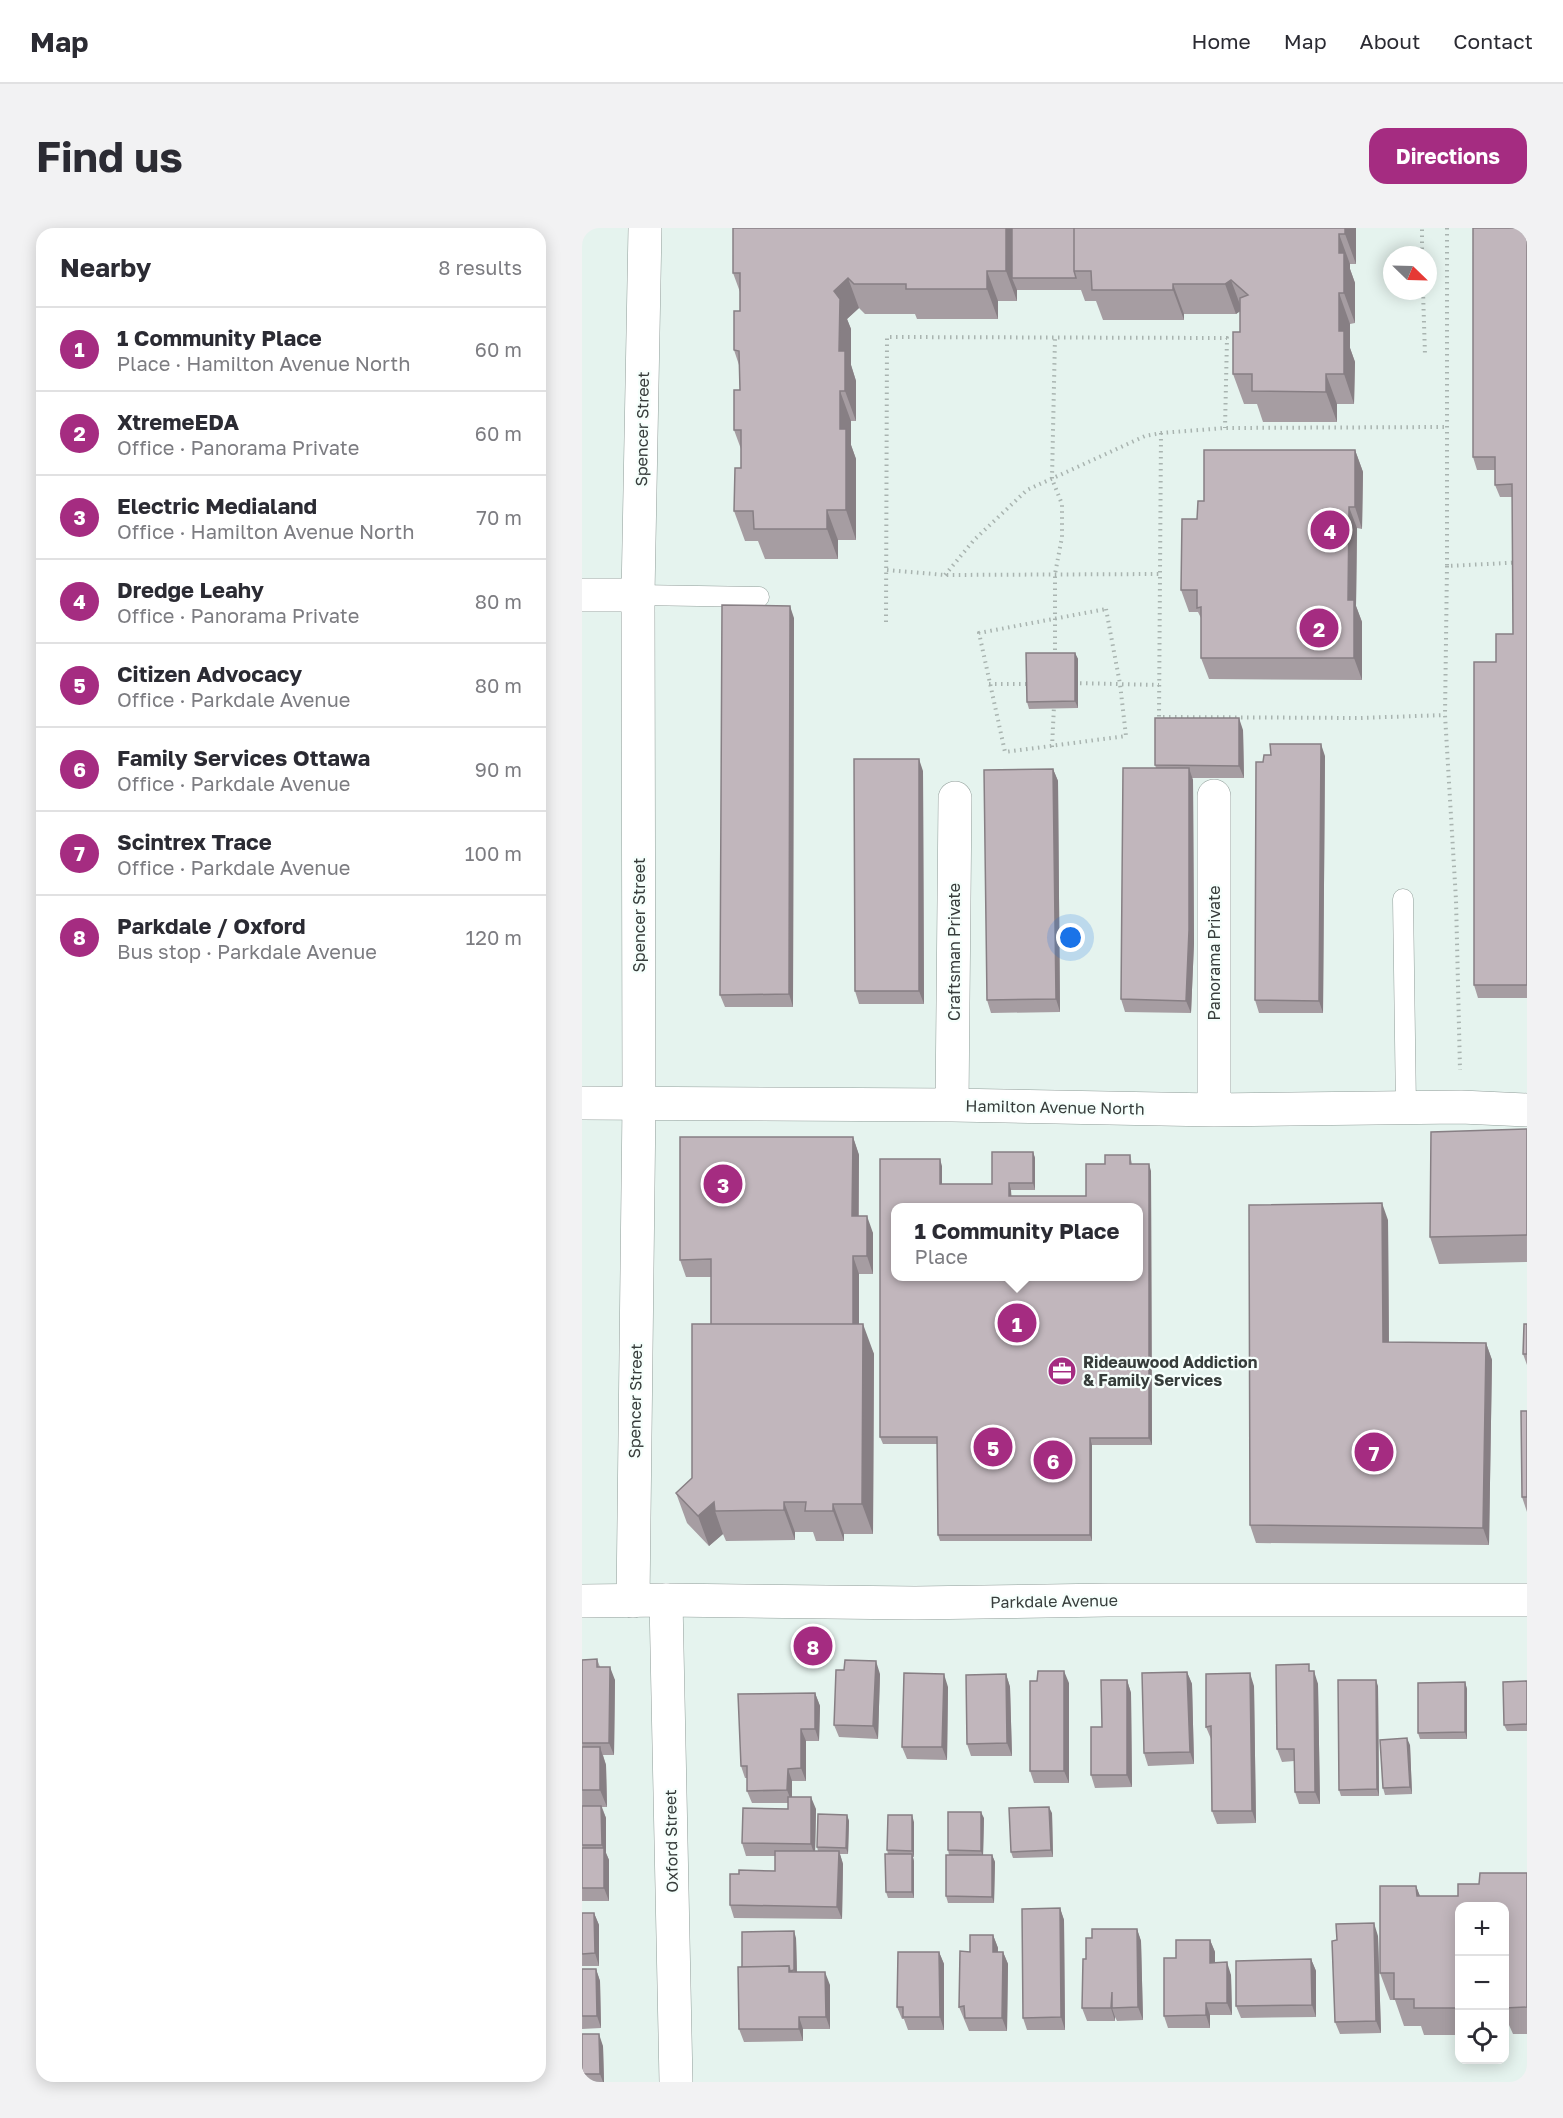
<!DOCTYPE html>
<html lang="en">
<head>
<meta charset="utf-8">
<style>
	body { margin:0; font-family:"Golos Text",sans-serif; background:#f2f2f3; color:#2b2b33 }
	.controls { position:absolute; right:18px; bottom:18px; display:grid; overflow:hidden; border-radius:12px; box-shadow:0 3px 15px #0003 }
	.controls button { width:54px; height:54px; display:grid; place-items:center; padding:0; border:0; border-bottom:2px solid #e1e1e2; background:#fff; color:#2b2b33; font:30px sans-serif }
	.compass { position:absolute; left:801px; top:18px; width:54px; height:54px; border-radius:50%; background:#fff; box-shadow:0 3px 15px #0003; rotate:113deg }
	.you { position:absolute; left:489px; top:710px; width:21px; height:21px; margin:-15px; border:4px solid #fff; border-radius:50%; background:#1a73e8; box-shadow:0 0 0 9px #1a73e833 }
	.badge { display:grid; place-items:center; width:39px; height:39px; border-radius:50%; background:#a52c81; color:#fff; font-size:20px; font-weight:700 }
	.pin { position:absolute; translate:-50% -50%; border:3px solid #fff; box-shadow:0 2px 6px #0006 }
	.popup { position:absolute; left:309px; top:975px; width:252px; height:78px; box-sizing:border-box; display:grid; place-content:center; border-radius:12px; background:#fff; filter:drop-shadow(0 2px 4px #0005); font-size:20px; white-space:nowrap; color:#7c7c81 }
	.popup b { font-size:22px; color:#2b2b33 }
	.popup::after { content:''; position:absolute; left:50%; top:100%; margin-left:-12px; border:12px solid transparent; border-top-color:#fff }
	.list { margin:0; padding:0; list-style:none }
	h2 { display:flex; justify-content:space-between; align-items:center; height:78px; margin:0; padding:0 24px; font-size:26px }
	h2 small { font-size:20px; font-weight:400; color:#7c7c81 }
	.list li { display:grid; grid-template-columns:39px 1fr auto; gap:18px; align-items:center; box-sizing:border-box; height:84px; padding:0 24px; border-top:2px solid #e1e1e2 }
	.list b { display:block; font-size:22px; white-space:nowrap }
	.list p { margin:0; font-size:20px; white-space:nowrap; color:#7c7c81 }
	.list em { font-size:20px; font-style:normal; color:#7c7c81 }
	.icon { flex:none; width:33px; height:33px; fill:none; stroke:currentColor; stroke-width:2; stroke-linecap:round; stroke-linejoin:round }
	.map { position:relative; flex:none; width:945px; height:1854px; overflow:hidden; border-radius:18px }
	header { display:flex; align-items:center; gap:36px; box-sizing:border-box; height:84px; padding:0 30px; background:#fff; border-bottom:2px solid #e1e1e2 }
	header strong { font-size:28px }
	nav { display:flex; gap:33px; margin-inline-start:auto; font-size:21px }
	.intro { display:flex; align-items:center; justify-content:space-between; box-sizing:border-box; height:144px; padding:0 36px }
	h1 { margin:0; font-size:42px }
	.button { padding:15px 27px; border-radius:18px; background:#a52c81; color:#fff; font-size:21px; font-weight:700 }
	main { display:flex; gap:36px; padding:0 36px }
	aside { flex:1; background:#fff; border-radius:18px; box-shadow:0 3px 15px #0003 }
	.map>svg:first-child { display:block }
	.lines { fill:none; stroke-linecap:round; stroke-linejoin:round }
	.service-casing { stroke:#919e9a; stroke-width:21 }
	.minor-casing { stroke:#919e9a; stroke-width:34 }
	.secondary-casing { stroke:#919e9a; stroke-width:34 }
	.path { stroke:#a9b4b0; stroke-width:4; stroke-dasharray:1.5 4.5; stroke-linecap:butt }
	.service { stroke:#fff; stroke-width:20 }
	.minor { stroke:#fff; stroke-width:33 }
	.secondary { stroke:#fff; stroke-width:33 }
	.wall { fill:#a69da2 }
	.shaded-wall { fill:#877f84 }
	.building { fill:#c1b6bc; stroke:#877f84; stroke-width:1.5; fill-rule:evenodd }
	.labels { text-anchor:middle; stroke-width:4.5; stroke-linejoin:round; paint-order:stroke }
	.street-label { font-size:16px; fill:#373d3b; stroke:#f6fffc }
	.poi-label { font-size:16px; font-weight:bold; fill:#373d3b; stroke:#f6fffc; text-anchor:start }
</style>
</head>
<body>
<header>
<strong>Map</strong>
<nav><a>Home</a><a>Map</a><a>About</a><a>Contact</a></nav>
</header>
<div class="intro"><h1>Find us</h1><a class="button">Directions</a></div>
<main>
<aside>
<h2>Nearby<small>8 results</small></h2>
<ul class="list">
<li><span class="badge">1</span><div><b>1 Community Place</b><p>Place · Hamilton Avenue North</p></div><em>60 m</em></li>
<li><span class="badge">2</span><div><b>XtremeEDA</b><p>Office · Panorama Private</p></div><em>60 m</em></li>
<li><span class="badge">3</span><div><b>Electric Medialand</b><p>Office · Hamilton Avenue North</p></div><em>70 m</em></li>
<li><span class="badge">4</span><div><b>Dredge Leahy</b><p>Office · Panorama Private</p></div><em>80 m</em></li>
<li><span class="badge">5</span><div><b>Citizen Advocacy</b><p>Office · Parkdale Avenue</p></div><em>80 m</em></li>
<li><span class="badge">6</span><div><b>Family Services Ottawa</b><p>Office · Parkdale Avenue</p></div><em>90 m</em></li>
<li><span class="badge">7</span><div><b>Scintrex Trace</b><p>Office · Parkdale Avenue</p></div><em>100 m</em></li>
<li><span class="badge">8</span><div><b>Parkdale / Oxford</b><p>Bus stop · Parkdale Avenue</p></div><em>120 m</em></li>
</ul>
</aside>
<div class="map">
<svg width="945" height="1854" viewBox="0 0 945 1854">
	<rect width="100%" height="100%" fill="#e5f3ee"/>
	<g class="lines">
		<g class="service-casing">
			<path id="service" d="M56 367 177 369
				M821 671 824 880"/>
		</g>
		<g class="minor-casing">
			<path id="minor" d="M0 367H56
				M0 875 370 877 632 882 879 879 945 882
				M370 877 373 570
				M632 882V568
				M84 1372 94 1854
				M51 1373 57 876 56 367 63 0"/>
		</g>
		<g class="secondary-casing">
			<path id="secondary" d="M0 1373 84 1372 333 1375 526 1372H945"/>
		</g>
		<path class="path" d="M865 0V338L945 334
			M840 27V0
			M841 63 843 127
			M579 205 577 489 778 490 863 487
			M865 338 863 487 874 672 878 842
			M305 342 363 347 578 346
			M363 347 392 312 445 262 563 208 579 205 643 200 864 199
			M524 381 538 456 544 508 423 524 397 405Z
			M304 394 305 109 645 110 643 200
			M473 428V346L480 309V276L470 251 473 109
			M492 455 577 457
			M407 456H449
			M470 519 472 478"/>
		<use href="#service" class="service"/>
		<use href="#minor" class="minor"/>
		<use href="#secondary" class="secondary"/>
	</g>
	<path class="wall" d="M774 0V36H768V41L773 55V95L768 96V120L773 134 772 176H755V194H681L675 176H662L651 146 658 104V83L654 86H602V92H521L514 73H503L499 62H435V73H416V91H335L333 86H283L277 80 265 91 269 101V137L274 153V193H269V217L274 231V312H256V331H183L176 313H163L152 283 159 240V221L152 202 158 162 157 137 152 122 158 83V64L151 45Z
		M945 0V770H896L892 757 914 434 931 406 930 269H918L913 257V242H895L891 229Z
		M773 222 781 244 780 301 775 300 774 378 780 394V452L627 451 619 430V390L616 384H607L599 362 615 291 622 273Z
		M212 390 211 779H143L138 767Z
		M493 425 496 431V480L447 481 445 474Z
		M661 502 662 550H610L611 552 612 715 609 785 543 784 539 771 574 540 573 537Z
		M743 528 741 785H677L673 772 681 534Z
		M471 541 476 553 478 784 409 785 405 772Z
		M341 543 342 776H277L273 763Z
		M945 901V1034L857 1036 848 1009Z
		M271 909 277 927V988L291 1005V1046H277V1096L292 1126 291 1306H262V1313H234L231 1304H213V1312L144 1313 141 1306 127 1318 105 1295 94 1265 110 1250 129 1096V1049H104L98 1032Z
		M451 924 453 930V962H429V968H504L523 936 548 927 550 936 569 943 570 1217H510V1313H358L356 1307 355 1216H301L298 1209 360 938V956H410Z
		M806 992 807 1114 904 1115 910 1132 907 1317 674 1315 668 1297Z
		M945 1096V1137L941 1126Z
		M945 1183V1284L940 1269Z
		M15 1431 18 1439 33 1452 32 1527H21L24 1537 25 1579H20L24 1590V1625L27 1632V1673H0V1432Z
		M729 1443 736 1456 738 1576H717L713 1564 712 1533 700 1534 695 1521Z
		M605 1444 610 1456 612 1536 566 1538 562 1525Z
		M298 1446 296 1511 257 1509 252 1497Z
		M424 1446 428 1459 430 1528H389L385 1516Z
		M545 1452 549 1465 550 1559 513 1560 509 1547 520 1499Z
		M945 1453V1503H925L922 1497Z
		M883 1454 885 1461V1511H838L836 1505Z
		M487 1455V1555H452L448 1543Z
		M672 1458 674 1595 635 1596 630 1583 629 1511 624 1499Z
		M796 1458 797 1568H759L757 1562Z
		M366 1459 365 1532 325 1531 320 1519Z
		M233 1465 238 1478 237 1513H224V1553H210V1569L234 1581 233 1623H236L235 1619 265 1587 267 1593 266 1626H258L261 1636 260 1691 152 1690 148 1677 157 1646 193 1643V1628H164L160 1615 206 1581V1575H170L165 1563V1550H163L159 1538Z
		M828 1517 830 1566 803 1567 801 1560Z
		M470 1585 471 1629 431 1630 429 1624Z
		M402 1590 401 1627H410L413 1634 412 1675H366L364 1668 367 1627 366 1622Z
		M332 1594V1629H331L332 1633V1670H306L304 1664 306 1626 305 1622Z
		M945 1645V1806H931L927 1797H922V1678H878V1807H842L839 1798H822L813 1772H808L798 1745 834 1658 838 1668H876L897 1656Z
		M478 1680 482 1692 483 1802H445L441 1790Z
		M0 1685H12L17 1697V1738H0Z
		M555 1701 559 1713 561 1792 535 1793 533 1789V1793H505L500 1780 504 1731 510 1710Z
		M411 1707 416 1720V1724H421L426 1736 425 1803H387L377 1779 388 1724Z
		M796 1708 799 1805 758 1806 753 1794Z
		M214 1710 215 1744 248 1757V1801H221V1813L162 1814 157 1801 160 1739Z
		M628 1712 633 1724V1734L649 1747 650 1787H628V1800H586L582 1788 594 1730Z
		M357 1724 362 1736V1802H326L322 1791H320L315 1779Z
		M729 1731 734 1743V1789L659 1790 654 1778Z
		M0 1741H14L18 1753 19 1800 0 1801Z
		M0 1806 21 1818 22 1854H0Z"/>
	<path class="shaded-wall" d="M424 0H435L430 50 435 62V73L424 43Z
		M763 0H774V36L763 6Z
		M757 6 768 36V41L773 55V95L762 65 757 25Z
		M405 43 416 73V91L405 61Z
		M266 50 277 80 265 91 269 101V137L274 153V193L263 163 257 123 252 63Z
		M649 52 660 82 654 86 643 56Z
		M591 56 602 86V92L591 62Z
		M757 65 768 96V120L773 134 772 176 762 146 757 103Z
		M744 146 755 176V194L744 164Z
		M258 163 269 193V217L274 231V312L264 282 258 201Z
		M773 222 781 244 780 301 773 279Z
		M767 279 775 300 774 378 780 394V452L772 430 766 372Z
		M245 282 256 312V331L245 301Z
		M208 378 212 390 211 779 207 766Z
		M493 425 496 431V480L493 473Z
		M657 490 661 502 662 550 657 538Z
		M739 516 743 528 741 785 737 773Z
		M337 531 341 543 342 776 337 763Z
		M607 540 611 552 612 715 609 785 604 773Z
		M471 541 476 553 478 784 474 771Z
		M271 909 277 927 276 1005 270 988Z
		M451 924 453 930V962L451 955Z
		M358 931 360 938V962L358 956Z
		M567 936 569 943 570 1217 567 1210Z
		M427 955 429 962 430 975 427 968Z
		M800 975 806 992 807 1131 801 1114Z
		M285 988 291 1005V1046L285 1028Z
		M271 1028 277 1046V1126L271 1109Z
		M281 1096 292 1126 291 1306 280 1276Z
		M904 1115 910 1132 907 1317 901 1300Z
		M508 1210 510 1217V1313L508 1307Z
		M132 1274 133 1283 141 1306 127 1318 116 1288Z
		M202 1274 213 1304V1312L202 1282Z
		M251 1276 262 1306V1313L251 1283Z
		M294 1433 298 1446 296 1511 291 1498Z
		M28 1439 33 1452 32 1527 27 1515Z
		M482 1443 487 1455V1555L482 1543Z
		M732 1443 736 1456 738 1576 733 1564Z
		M605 1444 610 1456 612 1536 608 1524Z
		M668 1445 672 1458 674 1595 670 1583Z
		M362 1446 366 1459 365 1532 360 1519Z
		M424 1446 428 1459 430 1528 425 1515Z
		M545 1452 549 1465 550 1559 545 1547Z
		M794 1452 796 1458 797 1568 795 1561Z
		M883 1454 885 1461V1511L883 1504Z
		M233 1465 238 1478 237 1513 233 1501Z
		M219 1501 224 1513V1553L219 1540Z
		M825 1510 828 1517 830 1566 828 1559Z
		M18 1519 24 1537 25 1579 18 1562Z
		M206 1541 210 1553V1575L205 1562Z
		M229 1569 234 1581 233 1629 229 1616Z
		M19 1578 24 1590V1625L27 1632V1673L22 1660V1624L20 1617Z
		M467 1579 470 1585 471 1629 469 1622Z
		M399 1584 402 1590 401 1629 399 1623Z
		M265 1587 267 1593 266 1626 264 1620Z
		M330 1587 332 1594V1629L330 1623Z
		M257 1623 261 1636 260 1691 255 1679Z
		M330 1626 332 1633V1670L330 1664Z
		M410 1627 413 1634 412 1675 410 1669Z
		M834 1658 844 1684 835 1668Z
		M478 1680 482 1692 483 1802 479 1789Z
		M12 1685 17 1697V1738L13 1725Z
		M792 1695 796 1708 799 1805 794 1793Z
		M555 1701 559 1713 561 1792 556 1779Z
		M212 1703 214 1710 215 1749 212 1742Z
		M411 1707 416 1720 415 1736 411 1724Z
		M628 1712 633 1724V1747L628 1735Z
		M357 1724 362 1736V1802L358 1789Z
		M421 1724 426 1736 425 1803 420 1790Z
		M729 1731 734 1743V1789L730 1777Z
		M645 1734 649 1747 650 1787 645 1775Z
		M14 1741 18 1753 19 1800 15 1788Z
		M243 1744 248 1757V1801L244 1789Z
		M530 1764V1780L533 1789V1793L529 1780Z
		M624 1775 628 1787V1800L624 1787Z
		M217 1789 221 1801V1813L217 1801Z
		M17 1806 21 1818 22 1854H21L18 1846Z"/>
	<path class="building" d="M151 0H424V43H405V61H324V56H272L266 50 252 63 258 71 257 123H263V163H258V201H264V282H245V301H172L171 283H152L153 240H159V202H152V162H158L157 123 152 122V83H158V45H151Z
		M430 0H492V43L494 50H430Z
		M492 0H763V6H757V25H762V65H757V103H762V146H744V164L670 163V146H651V104H658V70L666 67 649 52 643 56H591V62H510L509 43H492Z
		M891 0H945V757H892V434H914V406H931L930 256 913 257V229H891Z
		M622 222H773V279H767L766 372H772V430H619V379L615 380V362H599L600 291H615L616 273H622Z
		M140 377 208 378 207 766 138 767Z
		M444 425H493V473L445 474Z
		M573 490H657V538L573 537Z
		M688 516H739L737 773 673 772 674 534H681L682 527H689Z
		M272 531H337V763H273Z
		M541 540H607V702L604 773 539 771Z
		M471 541 474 771 405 772 402 542Z
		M945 901V1007L848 1009 849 904Z
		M98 909H271L270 988H285V1028H271V1096H129V1031L98 1032Z
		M410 924H451V955H427V968H504V936H523V927H548V936H567V1210H508V1307H356L355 1209H298V931H358V956H410ZM314 980H556V1048H314Z
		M800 975 801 1114 904 1115 901 1300 668 1297 667 977Z
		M110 1096H281L280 1276H251V1283H223L224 1274H202V1282L133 1283 132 1274 116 1288 94 1265 110 1250Z
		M942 1096H945V1126H941Z
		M939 1183H945V1269H940Z
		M15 1431V1439H28L27 1515H0V1432Z
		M263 1432 294 1433 291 1498 252 1497 254 1442H262Z
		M727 1436V1443H732L733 1564H713L712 1521H695L694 1437Z
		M456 1443H482V1543H448V1453H455Z
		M605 1444 608 1524 562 1525 560 1445Z
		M322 1445 362 1446 360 1519H320Z
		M668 1445 670 1583H630L629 1498 624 1499V1446Z
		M424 1446 425 1515 385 1516 384 1447Z
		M519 1452H545V1547H509V1499H520Z
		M756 1452H794L795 1561 757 1562Z
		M945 1453V1496L922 1497 921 1454Z
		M883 1454V1504L836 1505V1455Z
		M233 1465V1501H219V1540L206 1541 205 1562 165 1563V1538H159L156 1466Z
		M825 1510 828 1559 801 1560 798 1512Z
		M0 1519H18V1562H0Z
		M206 1569H229V1616L160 1615 161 1580 206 1581Z
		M0 1578H19L20 1617H0Z
		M467 1579 469 1622 429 1624 427 1580Z
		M366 1584H399V1623L366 1622Z
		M236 1586 265 1587 264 1620 235 1619Z
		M306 1587H330V1623L305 1622Z
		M0 1620H22V1660H0Z
		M193 1623H257L255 1679 148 1677V1646H157V1642L193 1643Z
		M303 1626H330V1664H304Z
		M364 1627H410V1669L364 1668Z
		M898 1645H945V1779L922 1780V1678H878V1780H832V1771H812V1745H798V1658H834L835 1668H876V1656H897Z
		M478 1680 479 1789 441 1790 440 1681Z
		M0 1685H12L13 1725 0 1726Z
		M792 1695 794 1793 753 1794 750 1713 755 1712 754 1696Z
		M510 1701H555L556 1779 530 1780V1764L529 1780H500L501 1731H504V1710H510Z
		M212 1703V1742L208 1743 207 1738 160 1739V1704Z
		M388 1707H411V1724H421L420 1790H383L382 1778 377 1779 378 1723 388 1724Z
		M594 1712H628V1735L645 1734V1775H624V1787L582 1788V1730H594Z
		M316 1724H357L358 1789H321V1779H315Z
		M729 1731 730 1777 654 1778V1733Z
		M207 1738V1744H243L244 1789H217V1801H157L156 1739Z
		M0 1741H14L15 1788H0Z
		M0 1806H17L18 1846H0Z"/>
	<defs>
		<g id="office-disc" transform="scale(1.5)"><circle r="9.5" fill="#a52c81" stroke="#f6fffc"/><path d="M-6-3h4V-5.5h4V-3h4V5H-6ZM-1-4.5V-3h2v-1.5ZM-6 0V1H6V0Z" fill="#fff"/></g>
	</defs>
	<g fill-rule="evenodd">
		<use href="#office-disc" x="480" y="1143"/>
	</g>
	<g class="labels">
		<g class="street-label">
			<text transform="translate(60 201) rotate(-89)" y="6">Spencer Street</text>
			<text transform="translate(57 687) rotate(-90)" y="6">Spencer Street</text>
			<text transform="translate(372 724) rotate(-90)" y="6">Craftsman Private</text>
			<text transform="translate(632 725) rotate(-90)" y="6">Panorama Private</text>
			<text transform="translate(473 879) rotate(1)" y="6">Hamilton Avenue North</text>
			<text transform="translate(53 1173) rotate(-89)" y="6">Spencer Street</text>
			<text transform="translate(472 1373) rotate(-1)" y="6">Parkdale Avenue</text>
			<text transform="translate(89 1613) rotate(-91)" y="6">Oxford Street</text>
		</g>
		<g class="poi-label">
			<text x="501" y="1140">Rideauwood Addiction<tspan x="501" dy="18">&amp; Family Services</tspan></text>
		</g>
	</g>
</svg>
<div class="controls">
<button>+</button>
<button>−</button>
<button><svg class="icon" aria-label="locate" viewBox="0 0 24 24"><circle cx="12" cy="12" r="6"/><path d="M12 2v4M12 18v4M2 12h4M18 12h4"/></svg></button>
</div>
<svg class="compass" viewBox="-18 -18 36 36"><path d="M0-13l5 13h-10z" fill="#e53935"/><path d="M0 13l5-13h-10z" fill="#7c7c81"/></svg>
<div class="you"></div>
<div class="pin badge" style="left:435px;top:1095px">1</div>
<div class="popup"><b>1 Community Place</b>Place</div>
<div class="pin badge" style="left:737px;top:400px">2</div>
<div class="pin badge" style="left:141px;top:956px">3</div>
<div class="pin badge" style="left:748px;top:302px">4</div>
<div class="pin badge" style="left:411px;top:1219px">5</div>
<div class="pin badge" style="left:471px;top:1232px">6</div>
<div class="pin badge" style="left:792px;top:1224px">7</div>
<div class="pin badge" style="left:231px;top:1418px">8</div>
</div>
</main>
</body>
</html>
